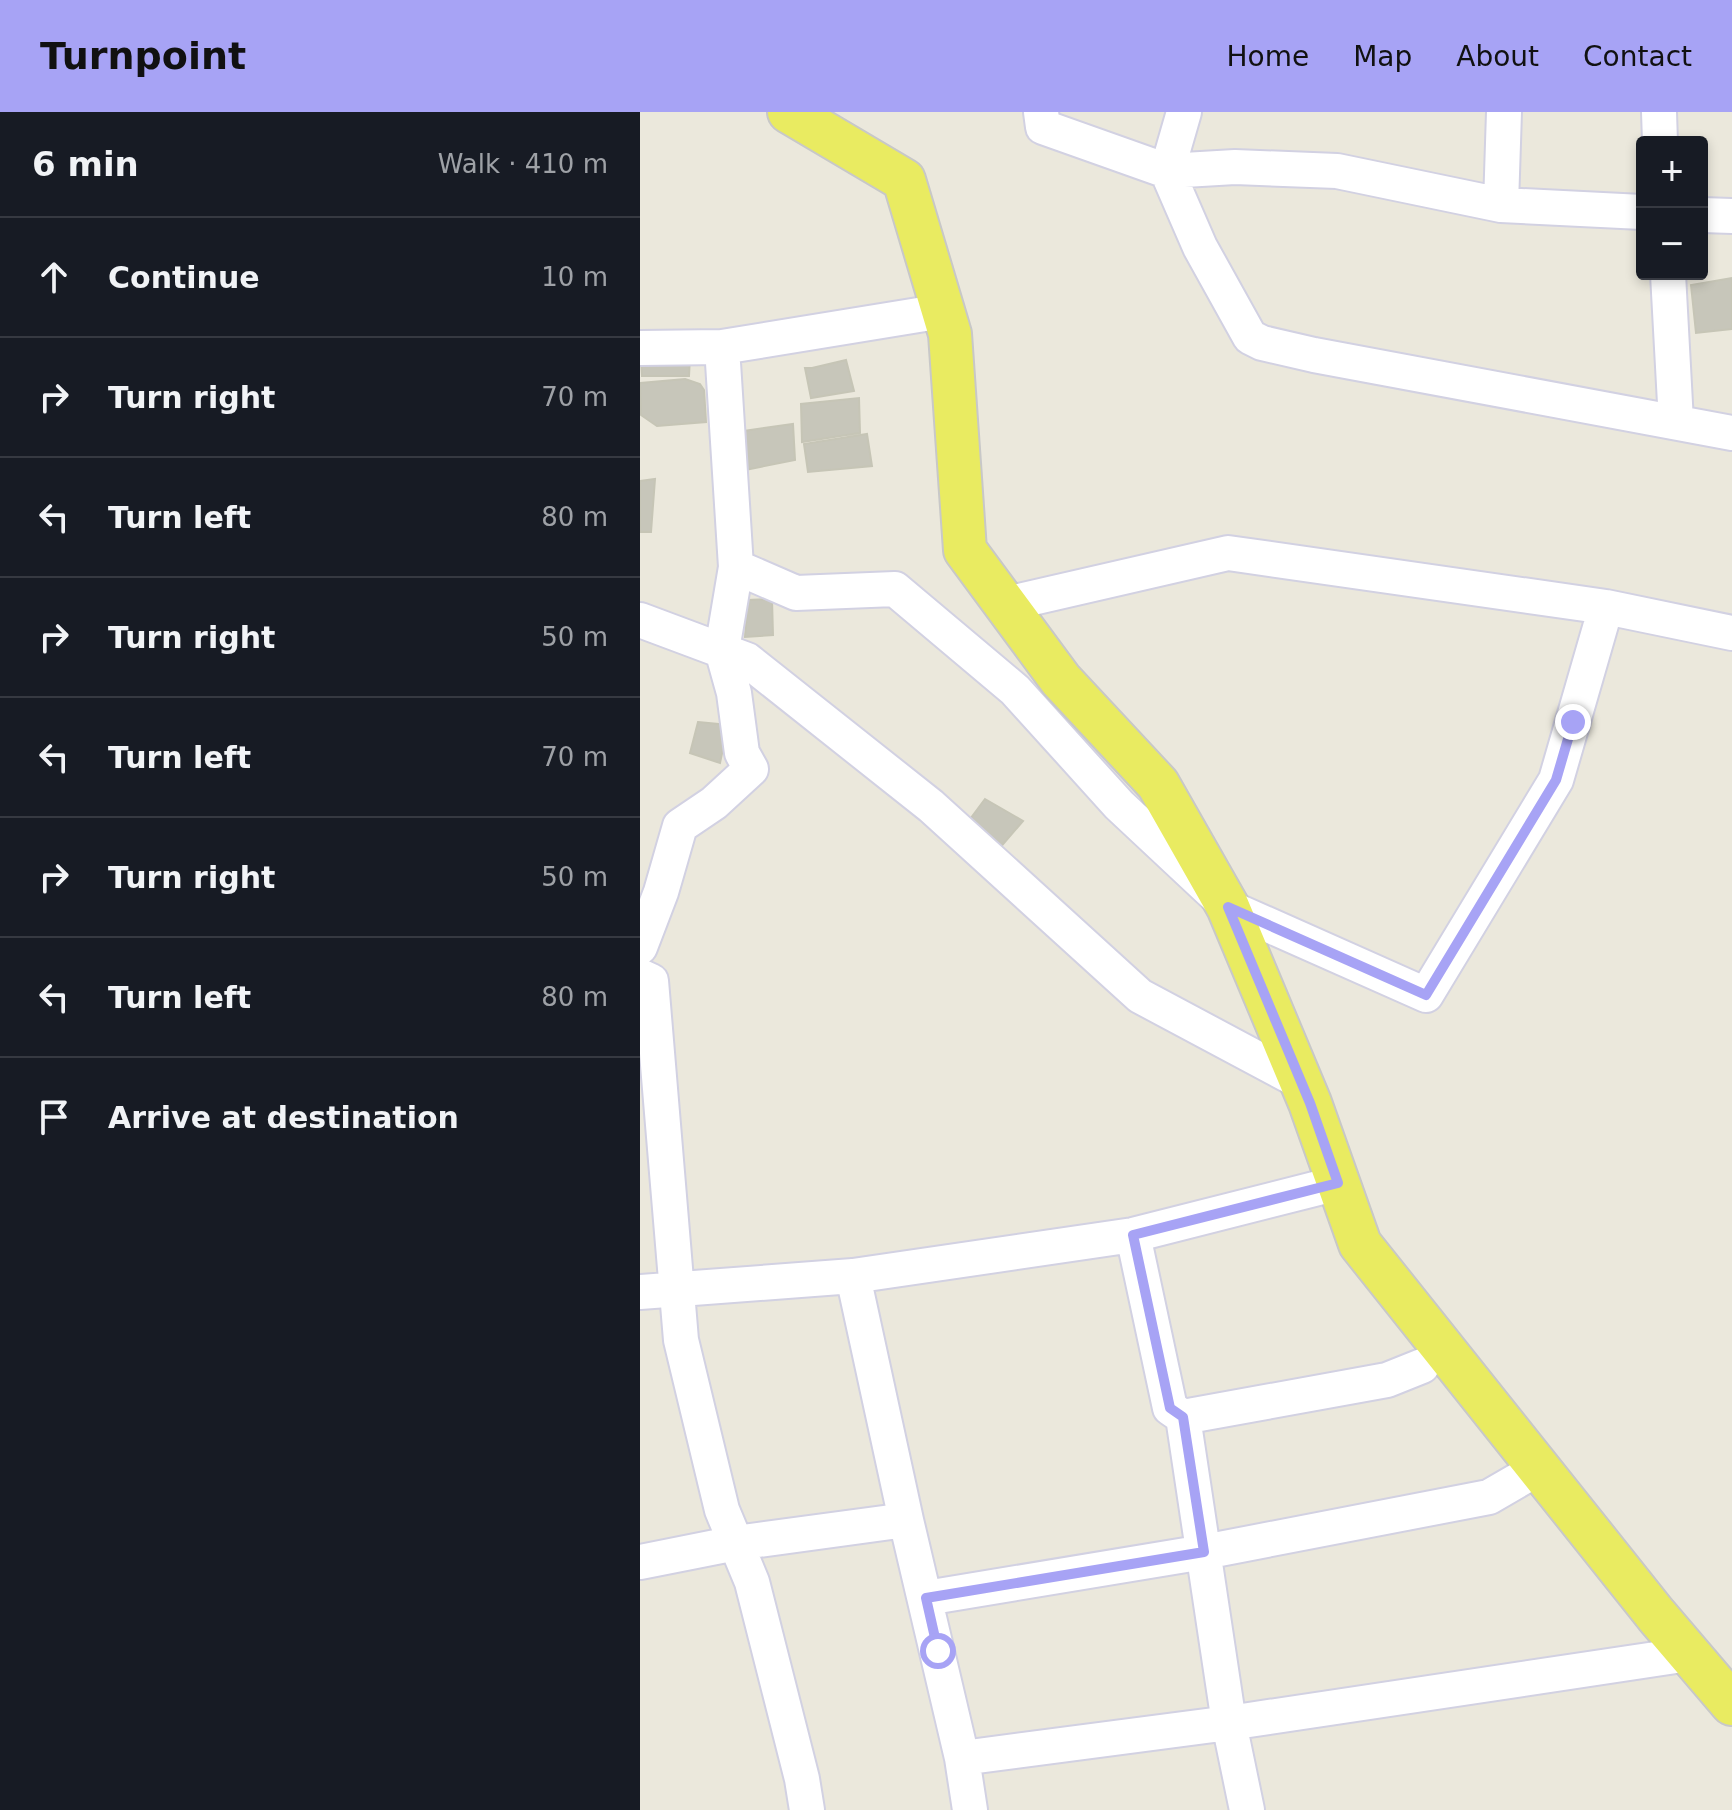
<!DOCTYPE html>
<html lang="en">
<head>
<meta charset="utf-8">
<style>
	body { margin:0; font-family:"DejaVu Sans",sans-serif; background:#20242c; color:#f1f3f6 }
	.controls { position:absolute; right:24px; top:24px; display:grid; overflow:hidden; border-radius:8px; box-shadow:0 4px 12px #0003 }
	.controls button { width:72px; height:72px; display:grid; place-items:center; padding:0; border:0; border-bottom:2px solid #363941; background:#171b24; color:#f1f3f6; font:40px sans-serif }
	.stop { position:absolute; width:24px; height:24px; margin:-18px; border:6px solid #a7a3f5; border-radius:50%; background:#fff }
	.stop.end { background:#a7a3f5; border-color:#fff; box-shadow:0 2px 8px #0008 }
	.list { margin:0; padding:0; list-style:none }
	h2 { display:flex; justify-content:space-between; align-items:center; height:104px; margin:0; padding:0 32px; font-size:34px }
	h2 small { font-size:26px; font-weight:400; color:#9ea1a6 }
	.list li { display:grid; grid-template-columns:52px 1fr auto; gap:24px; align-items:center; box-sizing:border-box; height:120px; padding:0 32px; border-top:2px solid #363941 }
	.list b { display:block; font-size:30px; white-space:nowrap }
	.list em { font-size:26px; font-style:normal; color:#9ea1a6 }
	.icon { flex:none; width:44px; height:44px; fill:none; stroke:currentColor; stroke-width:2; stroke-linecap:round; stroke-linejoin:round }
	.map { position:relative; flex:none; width:1092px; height:1698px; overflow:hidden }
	header { display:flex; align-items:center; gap:48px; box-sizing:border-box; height:112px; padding:0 40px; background:#a7a3f5; color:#111 }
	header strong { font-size:38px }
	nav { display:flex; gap:44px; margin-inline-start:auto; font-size:28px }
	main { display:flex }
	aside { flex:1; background:#171b24 }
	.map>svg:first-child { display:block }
	.building { fill:#c7c6ba; stroke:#c6c5b6; stroke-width:2 }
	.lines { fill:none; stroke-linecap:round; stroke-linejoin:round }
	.minor-casing { stroke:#d2d1e2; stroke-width:38 }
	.major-casing { stroke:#c8c8c8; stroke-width:46 }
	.minor { stroke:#fff; stroke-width:34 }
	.major { stroke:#e9eb61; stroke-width:42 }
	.route { stroke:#a7a3f5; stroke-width:10 }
</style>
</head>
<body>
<header>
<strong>Turnpoint</strong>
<nav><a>Home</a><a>Map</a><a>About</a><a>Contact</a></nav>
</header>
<main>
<aside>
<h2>6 min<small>Walk · 410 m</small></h2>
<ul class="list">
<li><svg class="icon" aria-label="ahead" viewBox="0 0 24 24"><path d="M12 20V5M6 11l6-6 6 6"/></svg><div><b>Continue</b></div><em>10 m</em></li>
<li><svg class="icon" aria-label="right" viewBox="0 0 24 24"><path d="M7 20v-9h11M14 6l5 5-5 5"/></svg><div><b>Turn right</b></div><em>70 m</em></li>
<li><svg class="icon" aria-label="left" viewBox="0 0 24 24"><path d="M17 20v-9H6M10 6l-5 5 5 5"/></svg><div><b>Turn left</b></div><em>80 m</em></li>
<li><svg class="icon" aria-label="right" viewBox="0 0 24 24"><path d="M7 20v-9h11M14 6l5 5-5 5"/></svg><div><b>Turn right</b></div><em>50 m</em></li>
<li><svg class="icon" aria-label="left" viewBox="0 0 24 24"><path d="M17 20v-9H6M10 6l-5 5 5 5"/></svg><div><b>Turn left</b></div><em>70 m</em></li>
<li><svg class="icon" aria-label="right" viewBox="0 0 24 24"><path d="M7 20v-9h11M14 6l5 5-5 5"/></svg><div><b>Turn right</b></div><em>50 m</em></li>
<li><svg class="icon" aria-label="left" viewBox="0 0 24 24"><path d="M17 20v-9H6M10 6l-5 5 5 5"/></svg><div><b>Turn left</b></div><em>80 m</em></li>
<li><svg class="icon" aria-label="arrive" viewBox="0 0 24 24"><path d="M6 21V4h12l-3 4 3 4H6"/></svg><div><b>Arrive at destination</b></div></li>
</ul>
</aside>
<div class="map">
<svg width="1092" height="1698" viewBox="0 0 1092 1698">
	<rect width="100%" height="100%" fill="#ebe8dc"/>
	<path class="building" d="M1092 166V217L1056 221 1051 173Z
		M50 245 49 264H2L1 248Z
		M206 248 214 279 171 286 165 256H172Z
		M45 267 60 272 64 278 66 310 17 314 1 303 0 271Z
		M219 286 220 321 162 330 161 292Z
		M153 312 155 348 100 359 96 320Z
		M227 322 232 354 168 360 164 332Z
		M15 367 11 420H0V369Z
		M132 487 133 523 105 525 108 488Z
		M58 610 88 613 80 651 50 641Z
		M345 687 383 709 358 738 328 710Z"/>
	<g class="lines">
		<g class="minor-casing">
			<path id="minor" d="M401 0 403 15 527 59 595 55 697 59 861 93 1002 100
				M544 0 527 59 560 135 610 225 622 231 674 243 1092 321
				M1019 0 1020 30
				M861 93 864 0
				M1062 103 1092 104
				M1028 162 1036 310
				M0 236 82 235 303 199
				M96 455 156 481 255 477 375 578 479 693 588 795 786 883 916 668 966 495
				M366 492 588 441 966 495 1092 521
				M0 508 107 548 291 694 500 884 661 970
				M0 835 21 780 40 714 74 691 111 657 102 641 94 581 82 538 96 455 82 235
				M0 864 11 869 41 1228 82 1398 112 1470 162 1667 167 1698
				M493 1123 530 1296 543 1305 589 1611 607 1698
				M213 1164 266 1408 322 1646 330 1698
				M0 1180 213 1164 493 1123 698 1071
				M543 1305 747 1268 782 1254
				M0 1450 96 1431 266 1408
				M286 1486 564 1440 849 1385 899 1356
				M322 1646 589 1611 1049 1542"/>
		</g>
		<g class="major-casing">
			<path id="major" d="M149 0 264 68 310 222 325 438 421 568 518 672 588 795 670 991 720 1132 1016 1503 1092 1592"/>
		</g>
		<use href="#minor" class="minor"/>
		<use href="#major" class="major"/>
	</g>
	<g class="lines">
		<path class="route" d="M298 1539 286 1486 564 1440 543 1305 530 1296 493 1123 698 1071 670 991 588 795 786 883 916 668 933 610"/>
	</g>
</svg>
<div class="controls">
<button>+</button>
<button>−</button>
</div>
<div class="stop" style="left:298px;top:1539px"></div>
<div class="stop end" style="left:933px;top:610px"></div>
</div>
</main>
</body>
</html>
